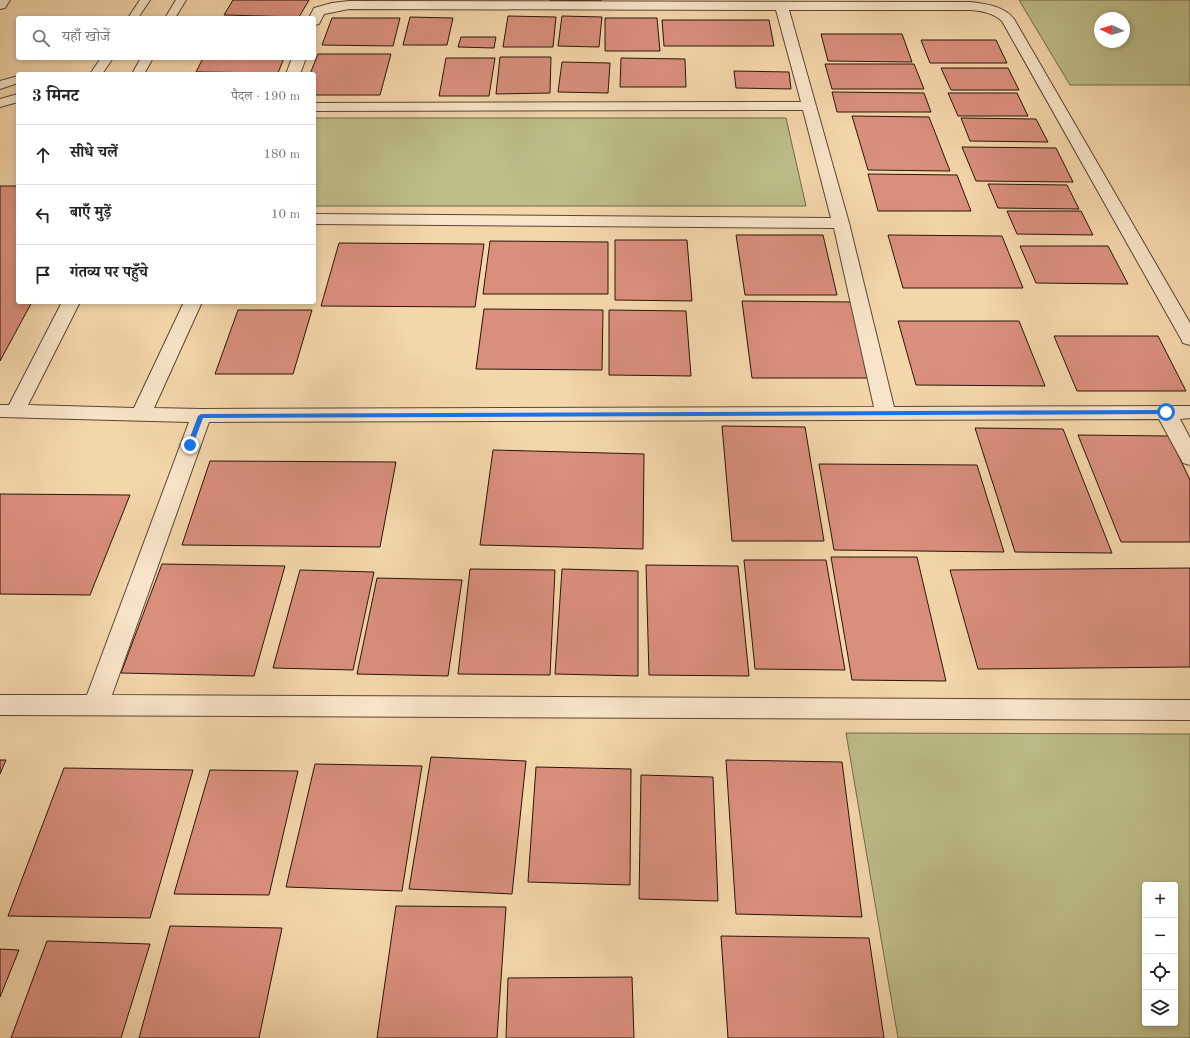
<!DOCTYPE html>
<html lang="hi">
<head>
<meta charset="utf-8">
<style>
	body { margin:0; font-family:"Old Standard TT","Noto Serif Devanagari",serif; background:#f2f2f2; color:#222 }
	.controls { position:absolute; right:12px; bottom:12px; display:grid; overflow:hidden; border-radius:4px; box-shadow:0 2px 6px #0003 }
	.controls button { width:36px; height:36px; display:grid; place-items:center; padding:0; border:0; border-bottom:1px solid #e0e0e0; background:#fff; color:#222; font:20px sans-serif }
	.compass { position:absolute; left:1094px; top:12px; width:36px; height:36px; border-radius:50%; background:#fff; box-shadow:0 2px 6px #0003; rotate:274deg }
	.stop { position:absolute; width:12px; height:12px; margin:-9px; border:3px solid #1a73e8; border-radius:50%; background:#fff }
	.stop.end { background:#1a73e8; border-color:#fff; box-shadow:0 1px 4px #0008 }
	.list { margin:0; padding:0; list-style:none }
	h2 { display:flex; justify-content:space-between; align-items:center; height:52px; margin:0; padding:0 16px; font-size:17px }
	h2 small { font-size:13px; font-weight:400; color:#767676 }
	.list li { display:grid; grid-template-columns:26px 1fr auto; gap:12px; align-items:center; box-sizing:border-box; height:60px; padding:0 16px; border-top:1px solid #e0e0e0 }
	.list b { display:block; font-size:15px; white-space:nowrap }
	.list em { font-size:13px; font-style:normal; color:#767676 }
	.icon { flex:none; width:22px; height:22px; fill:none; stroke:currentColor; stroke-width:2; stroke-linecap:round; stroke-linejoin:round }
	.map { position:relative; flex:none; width:1190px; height:1038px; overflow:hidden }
	.search { position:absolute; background:#fff; box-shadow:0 2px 6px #0003; left:16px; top:16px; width:300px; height:44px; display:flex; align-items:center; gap:10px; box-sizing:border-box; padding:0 14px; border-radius:4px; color:#767676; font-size:15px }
	.panel { position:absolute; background:#fff; box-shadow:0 2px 6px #0003; left:16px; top:72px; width:300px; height:232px; border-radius:4px }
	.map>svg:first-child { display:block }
	.green { fill:#bdbd88; stroke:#726a48; fill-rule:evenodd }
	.building { fill:#da8f7d; stroke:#271609 }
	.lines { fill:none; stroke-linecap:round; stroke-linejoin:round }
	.service-casing { stroke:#5a4632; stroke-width:2 }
	.minor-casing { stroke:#5a4632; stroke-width:2 }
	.service { fill:#f8e4c8; fill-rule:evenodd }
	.minor { fill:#f8e4c8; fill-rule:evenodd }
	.route { fill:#1a73e8 }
</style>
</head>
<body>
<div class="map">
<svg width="1190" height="1038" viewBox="0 0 1190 1038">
	<rect width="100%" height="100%" fill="#f4d6ab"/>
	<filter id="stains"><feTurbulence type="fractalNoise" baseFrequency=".005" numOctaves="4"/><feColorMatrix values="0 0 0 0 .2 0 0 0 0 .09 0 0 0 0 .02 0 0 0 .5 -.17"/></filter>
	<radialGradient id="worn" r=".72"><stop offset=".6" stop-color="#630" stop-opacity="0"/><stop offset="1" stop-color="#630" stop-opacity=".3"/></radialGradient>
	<path class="green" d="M1019 0H1190V85H1070ZM1100 18H1124V42H1100Z
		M314 118H786L806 206H314Z
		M846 733 1190 734V1038H898ZM1145 885H1175V1023H1145Z"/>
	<path class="building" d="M233 0H309L299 17 224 15Z
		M549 0H601V1Z
		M508 16 556 17 553 47H503Z
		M562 16 602 17 599 47 558 46Z
		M410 17 453 18 447 45H403Z
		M332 18H400L393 46 322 45Z
		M605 18H657L660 51H605Z
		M662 20H769L774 46H664Z
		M821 34H902L912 62 828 61Z
		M461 37H496L494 48 458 47Z
		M921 40H996L1007 63H930Z
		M318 54H391L380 95H314V74H310Z
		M500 57H551L550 93 496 94Z
		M203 58H284L278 73 196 72Z
		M446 58H495L489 96H439Z
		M621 58 685 59 686 87H620Z
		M562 62 610 63 608 93 558 92Z
		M825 64H914L924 89H832Z
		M941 68H1008L1019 90H951Z
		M734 71 789 72 791 89 736 88Z
		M832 92 924 93 931 112H837Z
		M948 93H1017L1028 116H958Z
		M852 116 929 117 950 171 868 170Z
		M961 118 1036 119 1048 142 970 141Z
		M962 147 1056 148 1073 182 976 181Z
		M868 174 957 175 971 211H878Z
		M988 184 1067 185 1079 209 998 208Z
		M0 186H18V302H32L0 361Z
		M1007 211H1081L1093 235 1017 234Z
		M736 235H823L837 295H745Z
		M888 235 1002 236 1023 288H903Z
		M615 240H687L692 301 615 300Z
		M490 241 608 242V294H483Z
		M339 243 484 244 475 307 321 306Z
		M1020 246H1108L1128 284 1036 283Z
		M742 301 854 302 872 378H752Z
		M484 309 603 310 602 370 476 369Z
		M238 310H312L293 374H215Z
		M609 310 686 311 691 376 609 375Z
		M898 321H1019L1045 386 916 385Z
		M1054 336H1158L1186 391H1077Z
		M722 426 805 427 824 541H732Z
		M975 428 1063 429 1112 553 1015 552Z
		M1078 435 1169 436 1190 480V542H1121Z
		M493 450 644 454 643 549 480 545Z
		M210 461 396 462 380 547 182 545Z
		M819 464 977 465 1004 552 834 550Z
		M0 494 130 495 90 595 0 594Z
		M831 557H917L946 681 852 680Z
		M744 560H826L845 670 755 669Z
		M162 564 285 566 254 676 121 673Z
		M646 565 738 566 749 676 649 675Z
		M1190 568V667L978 669 950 570Z
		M470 569 555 570 550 675 458 674Z
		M562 569 638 571V676L555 674Z
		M300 570 374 572 353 670 273 668Z
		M377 578 462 580 448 676 357 674Z
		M431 757 526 761 512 894 409 889Z
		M0 760H6L0 774Z
		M726 760 842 762 862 917 736 914Z
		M315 764 422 766 402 891 286 887Z
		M536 767 631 769 630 885 528 882Z
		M64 768 193 770 150 918 8 916Z
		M210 770 298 771 269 895 174 894Z
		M641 775 713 777 718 901 639 899Z
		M396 906 506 907 497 1038H377Z
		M170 926 282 928 259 1038H139Z
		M721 936 869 938 884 1038H728Z
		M47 941 150 944 121 1038H11Z
		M0 949 19 950 0 997Z
		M632 977 634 1038H506L508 978Z"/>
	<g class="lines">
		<g class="service-casing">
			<path id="service" d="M140 0H150L138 18H128Z
				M176 0H186L175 18H165Z
				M101 58H113L102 74H90Z
				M141 58H153L144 74H132Z
				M18 76V83L0 89V81Z
				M18 94V102L0 107V99Z"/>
		</g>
		<g class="minor-casing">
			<path id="minor" d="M0 0H10L5 8 0 9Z
				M349 1 971 2C986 4 1004 6 1014 19L1190 323V345L1183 343 1181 339 1002 21C993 13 983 11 971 10H789L849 223 894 407 1190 406V418L1180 419 1190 438V465L1183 463 1159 419 209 422 112 695 1190 700V720L0 715V695H87L189 422 0 417V405H9L62 302H80L28 405 134 408 184 302H202L154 408 201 409 874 407 834 228 314 224V214L831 218 803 110 314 111V103L801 102 776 10 349 9 324 14 319 24 314 25V18H309L314 8 332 3Z
				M292 58H306L300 74H286Z"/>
		</g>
		<use href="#service" class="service"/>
		<use href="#minor" class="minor"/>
	</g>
	<path class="route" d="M1166 410 1168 411V414L203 418 193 445 190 447 187 445 198 416 201 414Z"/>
	<rect width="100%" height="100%" filter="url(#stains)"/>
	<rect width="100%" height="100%" fill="url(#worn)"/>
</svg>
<div class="controls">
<button>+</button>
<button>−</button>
<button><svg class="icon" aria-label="locate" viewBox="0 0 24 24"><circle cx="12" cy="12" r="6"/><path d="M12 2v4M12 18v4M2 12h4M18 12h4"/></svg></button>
<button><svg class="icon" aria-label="layers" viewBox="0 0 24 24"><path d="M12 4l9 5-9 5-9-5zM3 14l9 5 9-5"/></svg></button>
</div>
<svg class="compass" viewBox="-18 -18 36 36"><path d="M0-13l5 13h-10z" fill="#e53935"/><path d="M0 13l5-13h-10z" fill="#767676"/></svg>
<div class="stop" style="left:1166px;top:412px"></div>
<div class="stop end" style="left:190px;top:445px"></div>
<div class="search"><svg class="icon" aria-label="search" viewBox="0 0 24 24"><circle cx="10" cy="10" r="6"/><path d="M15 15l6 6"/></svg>यहाँ खोजें</div>
<section class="panel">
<h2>3 मिनट<small>पैदल · 190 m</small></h2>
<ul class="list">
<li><svg class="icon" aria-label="ahead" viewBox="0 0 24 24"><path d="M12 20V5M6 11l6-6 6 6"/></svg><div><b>सीधे चलें</b></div><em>180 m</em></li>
<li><svg class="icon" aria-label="left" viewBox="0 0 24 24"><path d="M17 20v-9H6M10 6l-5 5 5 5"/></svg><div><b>बाएँ मुड़ें</b></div><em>10 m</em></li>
<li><svg class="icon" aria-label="arrive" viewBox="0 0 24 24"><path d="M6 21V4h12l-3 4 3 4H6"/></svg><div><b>गंतव्य पर पहुँचे</b></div></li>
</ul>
</section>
</div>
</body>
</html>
